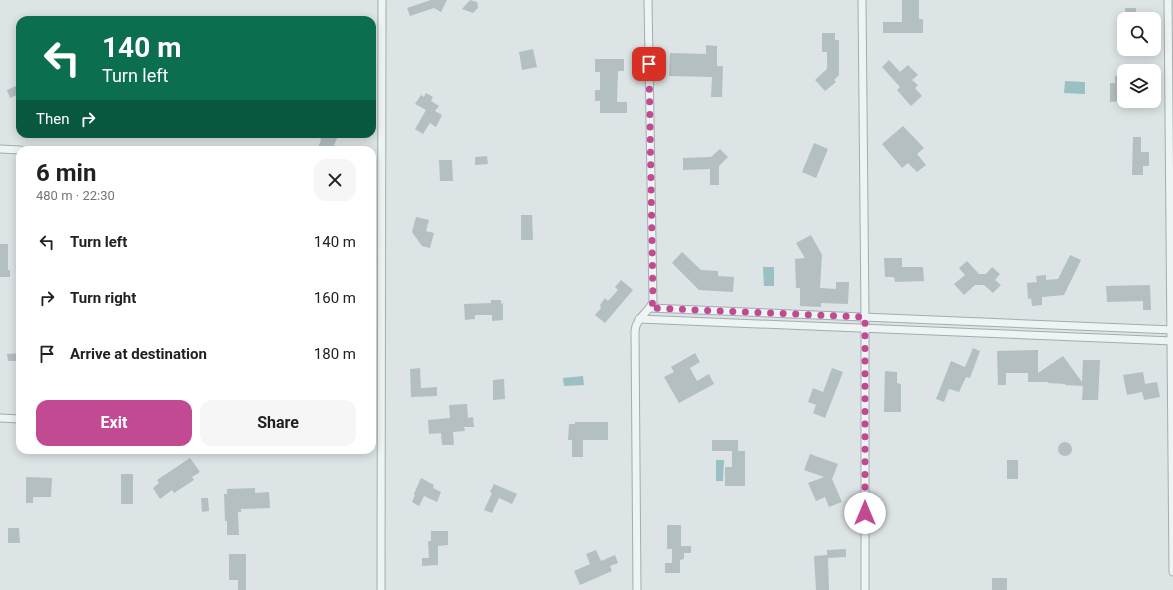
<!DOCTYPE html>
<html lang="en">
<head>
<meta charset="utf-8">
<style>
  body { margin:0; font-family:Roboto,sans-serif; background:#f6f6f6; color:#202124; height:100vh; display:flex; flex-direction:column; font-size:15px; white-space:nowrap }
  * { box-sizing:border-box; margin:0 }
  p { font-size:13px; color:#757577 }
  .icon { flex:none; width:22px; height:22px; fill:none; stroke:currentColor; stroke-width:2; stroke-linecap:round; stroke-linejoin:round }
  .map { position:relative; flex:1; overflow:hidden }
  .sheet { position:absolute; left:16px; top:146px; width:360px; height:308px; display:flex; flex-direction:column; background:#fff; border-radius:12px; box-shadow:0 2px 10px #0003 }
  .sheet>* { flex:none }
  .hud { position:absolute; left:16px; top:16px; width:360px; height:122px; border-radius:12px; box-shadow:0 2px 10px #0003; background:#0b6e4f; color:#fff; overflow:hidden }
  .controls { position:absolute; left:1117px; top:12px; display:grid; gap:8px }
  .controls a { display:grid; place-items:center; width:44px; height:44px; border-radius:8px; background:#fff; box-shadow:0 2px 10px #0003; font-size:20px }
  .pin { position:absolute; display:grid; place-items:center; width:34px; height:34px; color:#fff; margin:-17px; border-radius:8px; box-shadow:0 2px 6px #0006 }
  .me { position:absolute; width:44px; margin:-22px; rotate:0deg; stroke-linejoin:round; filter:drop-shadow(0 0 3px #0008) }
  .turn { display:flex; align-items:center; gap:14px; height:84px; padding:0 20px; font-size:18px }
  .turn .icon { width:52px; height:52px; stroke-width:2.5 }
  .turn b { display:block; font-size:28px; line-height:34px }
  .then { display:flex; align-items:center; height:38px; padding:0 20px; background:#0003; gap:8px; font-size:15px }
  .round { display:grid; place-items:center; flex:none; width:42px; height:42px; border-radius:12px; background:#f6f6f6 }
  .summary { display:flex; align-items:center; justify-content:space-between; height:68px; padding:0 20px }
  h1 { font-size:24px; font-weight:700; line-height:30px }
  .cta { display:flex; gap:8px; margin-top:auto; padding:8px 20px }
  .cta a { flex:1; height:46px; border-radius:12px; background:#c24a92; color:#fff; font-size:16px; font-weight:700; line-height:46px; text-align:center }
  .cta a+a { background:#f6f6f6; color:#202124 }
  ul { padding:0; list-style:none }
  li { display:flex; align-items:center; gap:12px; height:56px; padding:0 20px }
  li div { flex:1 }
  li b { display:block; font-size:15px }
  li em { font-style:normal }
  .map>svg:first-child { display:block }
  .water { fill:#9ac0c3 }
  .building { fill:#b4bfc1 }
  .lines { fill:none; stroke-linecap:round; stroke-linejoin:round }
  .minor-casing { stroke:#a2adae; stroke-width:9 }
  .minor { stroke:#eef3f4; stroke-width:7 }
  .route { stroke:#c24a92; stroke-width:7; stroke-dasharray:0 12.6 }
</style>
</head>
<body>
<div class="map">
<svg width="1173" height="590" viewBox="0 0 1173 590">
  <rect width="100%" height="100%" fill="#dce4e5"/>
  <g class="water">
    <path d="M1065,81L1085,82V94L1064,93Z"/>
    <path d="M763,267H774V286H764Z"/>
    <path d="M583,376L584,385L564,386L563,378Z"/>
    <path d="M716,460H724L723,481H716Z"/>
  </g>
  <g class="building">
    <path d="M431,0H447L441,12L434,8L410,16L407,8Z"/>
    <path d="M470,0L477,2L478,8L473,13L462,9Z"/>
    <path d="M902,0H919V19H923V33H883V22H902Z"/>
    <rect x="1125" y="8" width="11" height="11"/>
    <path d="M822,33H835V40H839V75L834,80L836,82L825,91L815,80L827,69V52H822Z"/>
    <path d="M706,45L717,46V66H723L722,97H711L712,77L669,76L670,53L706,54Z"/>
    <path d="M533,49L537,67L522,70L519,52Z"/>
    <path d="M595,59H624V71H618L617,102H627V113H600V101H595V90H600V72H595Z"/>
    <path d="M889,60L900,72L908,65L918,75L912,80L918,85L915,88L922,96L911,106L897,90L900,87L882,67Z"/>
    <path d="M1115,76H1124V101L1110,102V83H1115Z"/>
    <path d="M16,86L19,94L10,98L7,90Z"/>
    <path d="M426,93L433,97L431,101L439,106L435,111L442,115L436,127L430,123L423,134L415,129L426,110L415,104L421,95L424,97Z"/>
    <path d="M903,126L924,148L917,154L926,165L917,172L908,163L902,168L882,144Z"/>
    <path d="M319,134H339L332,150H317L321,140Z"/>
    <path d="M1133,137H1141V152H1149V166H1143V175H1132Z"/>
    <path d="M814,143L828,149L816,178L802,172Z"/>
    <path d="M720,149L728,157L719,166V185H710V169L683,170V158L711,157Z"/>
    <path d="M487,156L488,164L475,165V157Z"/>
    <path d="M439,160H452L453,181H440Z"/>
    <path d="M521,215H532L533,240H521Z"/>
    <path d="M416,217L429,220L426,231L434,233L430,248L422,246L412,232Z"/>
    <path d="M811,235L822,255L820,288L836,289V282H849L848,304L821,303V307L800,306V288H796L795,259L805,258L796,243Z"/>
    <path d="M0,244H8V270H10V277H0Z"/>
    <path d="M682,252L701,270L718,271V276L734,277L733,292L699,290L672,263Z"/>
    <path d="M1070,255L1081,260L1064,295L1042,297V305L1032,306L1031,298L1028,299L1027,283L1037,282L1036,276L1046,275V280L1058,279Z"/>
    <path d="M884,258H902V267H923L924,281L895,282L894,277H885Z"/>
    <path d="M967,261L979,274H986L992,267L1000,274L995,280L1001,285L993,293L984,285H975L964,295L954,284L965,275L959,268Z"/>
    <path d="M621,280L633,290L605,323L595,315L601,308L600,305L605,298L608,301L618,290L615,287Z"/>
    <path d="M1150,285L1151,310H1143V301L1107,302L1106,286Z"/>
    <path d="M491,300H501V304L503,303V320L492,321V315H475V319L465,320L464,304L491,303Z"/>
    <path d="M973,348L980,351L970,378L966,377L959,392L949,389L944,402L936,399L951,361L965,367Z"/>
    <path d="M1038,350V373L1063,356L1082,382L1083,360H1100L1098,400H1082L1083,386L1065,385V384L1048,383V382H1027L1028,381V373H1006V385H998L997,351Z"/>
    <path d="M20,353V361H8L7,354Z"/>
    <path d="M695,353L700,362L690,368L697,381L709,374L714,384L679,403L664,377L674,372L671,367Z"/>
    <path d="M420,368L421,388L437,387V396L411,397L410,369Z"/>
    <path d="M832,368L843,372L825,418L813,413L816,405L808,402L813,388L823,392Z"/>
    <path d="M885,371L897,372V383L901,384V412H884Z"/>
    <path d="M1143,372L1145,384L1157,382L1160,397L1144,400L1142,392L1127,395L1123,375Z"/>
    <path d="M504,379L505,399L493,400V380Z"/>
    <path d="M467,404L468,418L473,417L474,427H464L465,431L453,432L454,445H442L441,433L429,434L428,420L450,418L449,405Z"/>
    <path d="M575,422H608V440H583V457H572V440H568L569,424H575Z"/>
    <rect x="712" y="440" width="26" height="11"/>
    <circle cx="1065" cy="449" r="7"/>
    <path d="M732,451H745V486H725V467H732Z"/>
    <path d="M810,454L838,464L832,479L842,502L829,507L825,497L816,501L808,483L824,477L804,470Z"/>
    <path d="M190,458L200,472L192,477L194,480L174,493L172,490L160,499L153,488L159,483L157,480Z"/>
    <rect x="1007" y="460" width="11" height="19"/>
    <rect x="121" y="474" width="12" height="30"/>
    <path d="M26,477L52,478L51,497H33V503H26Z"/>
    <path d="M421,478L434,485L433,488L441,492L437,502L424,496L419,506L412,502L415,495L414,494Z"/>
    <path d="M494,484L517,494L512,504L499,498L492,513L484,510L492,493L490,492Z"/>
    <path d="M255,488V493L269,492L270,508L241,509V512H238L239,535H227V521H225L224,494H227V489Z"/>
    <path d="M201,498H208L209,511L202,512Z"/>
    <path d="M667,525H681V546H691V553H684V559L680,560V573H665V563H672V549H667Z"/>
    <path d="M8,528H19L20,543H8Z"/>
    <path d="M431,531H448V545L438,546V565L422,566V558H429L428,541H431Z"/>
    <path d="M846,549V557L828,558L829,590H816L814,556L827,555V550Z"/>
    <path d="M596,550L601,561L615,555L618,563L610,566L612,571L580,585L574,571L590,564L586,554Z"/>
    <path d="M229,554H246V590H238V580H229Z"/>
    <rect x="992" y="578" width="15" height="12"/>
  </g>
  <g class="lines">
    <defs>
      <g id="minor">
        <path d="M862,0L865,317V590"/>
        <path d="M1168,0L1173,572"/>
        <path d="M0,149L20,150"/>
        <path d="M650,308L1173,330"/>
        <path d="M639,319L1173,341"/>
        <path d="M0,418L20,419"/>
        <path d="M381,590L382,0"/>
        <path d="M637,590L635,331C636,318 648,313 653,302L648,0"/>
      </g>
    </defs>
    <use href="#minor" class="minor-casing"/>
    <use href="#minor" class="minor"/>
  </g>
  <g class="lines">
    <path class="route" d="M649,64L653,302L650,308L865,317V513"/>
  </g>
</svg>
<div class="controls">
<a><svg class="icon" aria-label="search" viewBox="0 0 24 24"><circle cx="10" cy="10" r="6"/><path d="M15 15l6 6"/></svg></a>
<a><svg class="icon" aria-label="layers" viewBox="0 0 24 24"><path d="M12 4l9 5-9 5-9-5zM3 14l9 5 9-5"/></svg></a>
</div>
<div class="pin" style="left:649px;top:64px;background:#d93025"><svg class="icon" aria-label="arrive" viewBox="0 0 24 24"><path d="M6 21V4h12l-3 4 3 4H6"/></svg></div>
<svg class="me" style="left:865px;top:513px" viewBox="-20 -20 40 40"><circle r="19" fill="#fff"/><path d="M0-13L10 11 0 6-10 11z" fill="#c24a92"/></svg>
<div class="hud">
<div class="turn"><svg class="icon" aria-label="left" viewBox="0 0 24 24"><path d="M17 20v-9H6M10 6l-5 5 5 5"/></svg><div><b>140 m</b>Turn left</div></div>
<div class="then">Then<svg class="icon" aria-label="right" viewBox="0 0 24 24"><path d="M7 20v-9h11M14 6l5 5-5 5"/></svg></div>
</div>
<section class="sheet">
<div class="summary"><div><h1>6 min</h1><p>480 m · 22:30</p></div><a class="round"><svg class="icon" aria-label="close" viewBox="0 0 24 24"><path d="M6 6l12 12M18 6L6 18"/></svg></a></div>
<ul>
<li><svg class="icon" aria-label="left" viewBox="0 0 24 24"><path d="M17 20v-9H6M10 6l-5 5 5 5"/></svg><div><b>Turn left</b></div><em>140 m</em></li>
<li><svg class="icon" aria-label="right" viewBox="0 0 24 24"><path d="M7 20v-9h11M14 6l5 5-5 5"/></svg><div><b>Turn right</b></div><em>160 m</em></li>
<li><svg class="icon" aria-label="arrive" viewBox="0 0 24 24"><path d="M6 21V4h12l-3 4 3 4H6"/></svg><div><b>Arrive at destination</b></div><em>180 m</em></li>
</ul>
<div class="cta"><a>Exit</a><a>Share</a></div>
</section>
</div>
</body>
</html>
